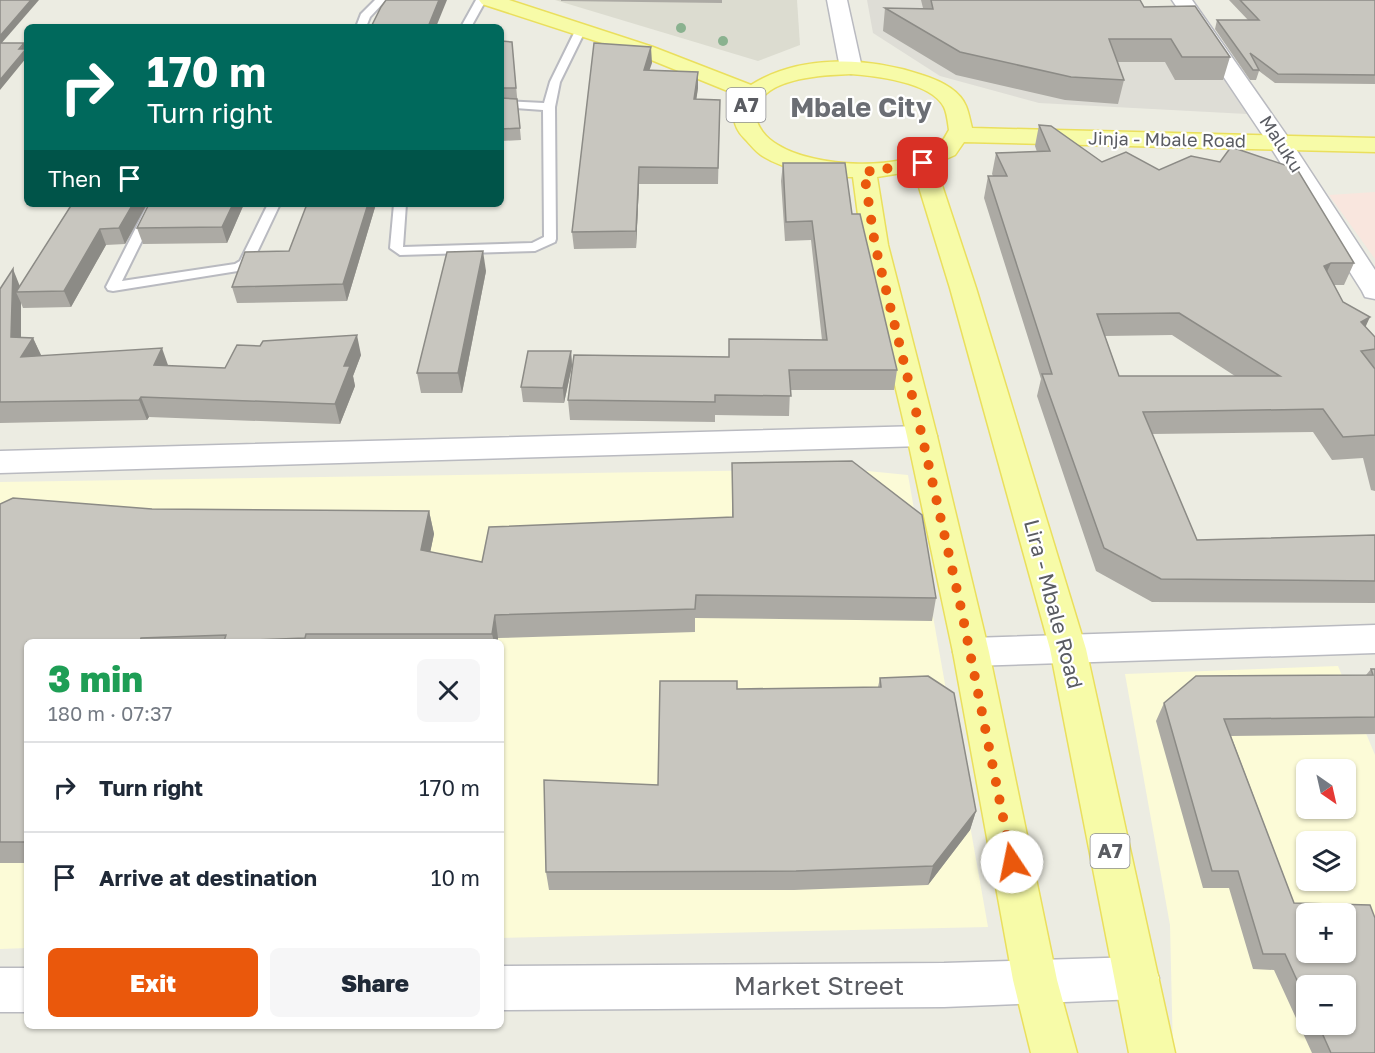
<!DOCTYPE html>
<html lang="en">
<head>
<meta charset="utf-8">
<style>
  body { margin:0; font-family:"Golos Text",sans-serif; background:#f6f6f7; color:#1f2937; height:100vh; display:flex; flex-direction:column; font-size:22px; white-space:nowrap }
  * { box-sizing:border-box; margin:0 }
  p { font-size:20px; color:#747a83 }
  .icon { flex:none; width:33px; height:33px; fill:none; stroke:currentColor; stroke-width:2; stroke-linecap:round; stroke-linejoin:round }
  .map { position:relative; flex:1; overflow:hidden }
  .sheet { position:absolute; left:24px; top:639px; width:480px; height:390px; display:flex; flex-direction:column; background:#fff; border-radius:9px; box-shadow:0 2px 4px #0004 }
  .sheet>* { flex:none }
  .hud { position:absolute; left:24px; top:24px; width:480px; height:183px; border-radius:9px; box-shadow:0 2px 4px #0004; background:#00695c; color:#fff; overflow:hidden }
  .needle { width:39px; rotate:146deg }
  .controls { position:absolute; left:1296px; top:759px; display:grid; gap:12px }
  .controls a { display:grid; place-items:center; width:60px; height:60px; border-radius:9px; background:#fff; box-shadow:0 2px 4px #0004; font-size:30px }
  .pin { position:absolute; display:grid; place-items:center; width:51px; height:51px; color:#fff; margin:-26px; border-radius:12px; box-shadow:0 3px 9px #0006 }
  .me { position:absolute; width:66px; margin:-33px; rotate:349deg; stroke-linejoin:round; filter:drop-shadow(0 0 4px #0008) }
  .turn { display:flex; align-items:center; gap:21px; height:126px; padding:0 24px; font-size:27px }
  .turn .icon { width:78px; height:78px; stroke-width:2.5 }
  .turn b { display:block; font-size:42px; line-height:51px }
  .then { display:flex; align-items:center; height:57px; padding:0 24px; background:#0003; gap:12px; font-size:22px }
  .round { display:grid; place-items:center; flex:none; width:63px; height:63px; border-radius:9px; background:#f6f6f7 }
  .overview { display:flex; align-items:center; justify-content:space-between; height:102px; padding:0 24px }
  h1 { font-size:36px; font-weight:800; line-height:45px; color:#1e9e55 }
  .button { display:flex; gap:12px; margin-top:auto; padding:12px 24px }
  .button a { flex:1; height:69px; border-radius:9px; background:#ea580c; color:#fff; font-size:24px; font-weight:800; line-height:69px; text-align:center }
  .button a+a { background:#f6f6f7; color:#1f2937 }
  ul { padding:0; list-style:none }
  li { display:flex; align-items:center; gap:18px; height:90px; padding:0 24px; border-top:2px solid #e0e1e3 }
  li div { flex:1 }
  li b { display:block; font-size:22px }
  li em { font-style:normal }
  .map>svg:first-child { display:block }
  .commercial { fill:#fcfbd7; fill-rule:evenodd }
  .industrial { fill:#deddd6 }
  .education { fill:#dcdcd0 }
  .medical { fill:#f9e6de }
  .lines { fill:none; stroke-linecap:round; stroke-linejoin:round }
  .service-casing { stroke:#b9bac0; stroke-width:4 }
  .minor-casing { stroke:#b9bac0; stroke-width:3 }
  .primary-casing { stroke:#eadf5d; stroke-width:3 }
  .service { fill:#fff; fill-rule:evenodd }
  .minor { fill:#fff; fill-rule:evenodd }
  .primary { fill:#f7fba8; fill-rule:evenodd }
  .tree { fill:#8ab28f }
  .wall { fill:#acaaa4; fill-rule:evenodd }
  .shaded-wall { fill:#8c8b86 }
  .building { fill:#c8c6bf; stroke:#8c8b86; stroke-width:1.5; fill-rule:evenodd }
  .route { stroke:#ea580c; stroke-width:10; stroke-dasharray:0 18 }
  .labels { text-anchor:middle; stroke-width:4.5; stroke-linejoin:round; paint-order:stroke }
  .far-street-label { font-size:18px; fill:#5a5c62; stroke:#fff }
  .shield { fill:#fff; stroke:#8c8d91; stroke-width:1.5 }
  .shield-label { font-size:20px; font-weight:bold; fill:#5a5c62 }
  .street-label { font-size:21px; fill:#5a5c62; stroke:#fff }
  .near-street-label { font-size:26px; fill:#5a5c62; stroke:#fff }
  .far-town-label { font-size:27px; font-weight:bold; fill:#6b6e74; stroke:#fff }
</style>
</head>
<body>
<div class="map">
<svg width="1375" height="1053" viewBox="0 0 1375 1053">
  <rect width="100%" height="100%" fill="#ecece2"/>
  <g class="commercial">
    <path d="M847,469L908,475L988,927L501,938V642H27V948L0,949V482Z"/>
    <path d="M1338,666L1375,755V1053H1173L1170,925L1125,674ZM1306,770H1346V808H1306ZM1306,842H1346V880H1306ZM1306,914H1346V952H1306ZM1306,986H1346V1024H1306Z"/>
  </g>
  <path class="industrial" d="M867,0H1138L1151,23L1199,26L1247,114L1039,103L940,76L873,33Z"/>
  <path class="education" d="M555,0H797L800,45L758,61Z"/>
  <path class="medical" d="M1375,192V259L1329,195Z"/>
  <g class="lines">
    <defs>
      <g id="service">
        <path d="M375,0H386L370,17L366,27H356L361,14Z"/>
        <path d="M476,0H486L471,27H461Z"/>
        <path d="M581,26L586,29L560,82L555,107L556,239L555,242L535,251L400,255L390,248L394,204H406L403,247L532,243L544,237L543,110L501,107V101L544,103L550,82L576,29Z"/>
        <path d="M148,204H160L122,281L235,264L240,261L268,204H280L252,263L244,270L113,291L108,290L106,287Z"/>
      </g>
      <g id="minor">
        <path d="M827,0H847L862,68L858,72L851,74L844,72L840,68Z"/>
        <path d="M1172,0H1192L1292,143L1375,270V299L1365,297L1362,291L1268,143Z"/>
        <path d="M922,426L933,429L937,436L933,443L922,446L0,473V451Z"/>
        <path d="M1375,625V653L971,666L958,662L953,652L958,642L971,638Z"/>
        <path d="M1137,957L1153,963L1159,978L1153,993L1137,999L944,1007L501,1010V966L944,963Z"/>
        <rect x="0" y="968" width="27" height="44"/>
      </g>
      <path id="primary" d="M479,0H509L653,47L751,85C799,54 869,57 922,75C938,80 959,89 966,106C969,113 970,121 972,128L1375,138V152L964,142L955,155L935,164L976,288L1086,649L1175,1053H1129L1050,649L950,288L914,171L877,177L888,245L937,436L989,652L1057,980L1077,1053H1031L1013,980L953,652L907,436L862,245L853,177C824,177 786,171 761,155C755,151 750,144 744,138C732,126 731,111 740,96L639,55L482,4ZM851,74C876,76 931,82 944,107C947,113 948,123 949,130C946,135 943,142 938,145C903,172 815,168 778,145C767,139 755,126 756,113C759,77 825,75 851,74Z"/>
    </defs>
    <use href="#service" class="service-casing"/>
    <use href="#minor" class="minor-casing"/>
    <use href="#primary" class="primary-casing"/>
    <use href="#service" class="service"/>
    <use href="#minor" class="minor"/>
    <use href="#primary" class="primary"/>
  </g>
  <g class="tree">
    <circle cx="681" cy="28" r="5"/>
    <circle cx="723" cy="41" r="5"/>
  </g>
  <g class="wall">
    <path d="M561,0H722V3L561,1Z"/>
    <path d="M921,0H1140L1144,7L1230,57L1223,80H1175L1165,62H1117L1124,80L1118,104L1065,100L956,75L883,31L885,8H923Z"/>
    <path d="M1229,0H1375V84L1275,83L1259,71L1256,80H1250L1215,29L1217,20H1248Z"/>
    <path d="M501,41L512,42L521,140L501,141Z"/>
    <path d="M652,63L649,70L698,72V88L696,99L720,100L718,184H639L636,248L574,249L572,232Z"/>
    <path d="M1039,125L1102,162L1159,170L1354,263L1344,285H1334L1343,302L1375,337V491L1371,490L1363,458L1332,460L1313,432L1152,434L1197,540L1375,535V603L1152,602L1096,571L1037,396L1041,379L984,198L988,176H993L992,174L996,153L1037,152L1035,146ZM1172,335L1235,376H1119L1105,336Z"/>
    <path d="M783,163L852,214L897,370L894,390H790L789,416L715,415V422L570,420L568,400L729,357L822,340L811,240L785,241L781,181Z"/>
    <path d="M72,204H147L125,244L106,245L71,307L23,308L21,303V337L33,338L41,356L168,366L225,368L361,355L353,376L355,386L340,424L149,417L147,420L0,423V289L20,286Z"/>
    <path d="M244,204L227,243L143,244L137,228Z"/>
    <path d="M307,204H376L347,301L237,303L232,287L289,251Z"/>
    <path d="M486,271L462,393H421L417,373Z"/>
    <path d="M571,351L572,366L564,403L523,402L521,387Z"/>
    <path d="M732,463L936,598L932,621L695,618V632L498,638V642H27V863H0V504L152,509L429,511L434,534L430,552L482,562L732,517Z"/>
    <path d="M1371,669H1375V734L1231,736L1294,903L1375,1053H1312L1274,970L1253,969L1229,888H1203L1156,721L1164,703L1366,675ZM1306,986L1346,1024H1306Z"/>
    <path d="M880,678L976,811L970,830L928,885L794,890H549L546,872L658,785L737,689L878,687Z"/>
  </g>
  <g class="shaded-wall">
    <path d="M31,0H39L0,45V36Z"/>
    <path d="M439,0H447L436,27H428Z"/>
    <path d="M24,43L27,50L26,51L27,57L0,90V80Z"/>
    <path d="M651,47L652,63L644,86V70Z"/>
    <path d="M698,72V88L694,116V99Z"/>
    <path d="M639,167V184L636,248V231Z"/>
    <path d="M133,204H147L125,244L119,228Z"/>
    <path d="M233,204H244L227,243L222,227Z"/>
    <path d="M368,204H376L347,301L343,284Z"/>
    <path d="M100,229L106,245L71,307L64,291Z"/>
    <path d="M483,251L486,271L462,393L458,373Z"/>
    <path d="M1331,263L1321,285L1324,266Z"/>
    <path d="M13,269L21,289L16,292L21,303V357L11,337Z"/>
    <path d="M1370,317L1360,339L1361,322Z"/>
    <path d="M357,335L361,355L353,376L355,386L340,424L335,404L344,366Z"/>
    <path d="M33,338L42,357H21Z"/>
    <path d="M162,348L169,368L154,365Z"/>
    <path d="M571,351L572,366L564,403L563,388Z"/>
    <path d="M141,397L149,417L147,420L139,400Z"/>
    <path d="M429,511L434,534L426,573L421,550Z"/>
    <path d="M495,615L498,638V642H494L492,634Z"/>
    <path d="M976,811L970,830L928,885L933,866Z"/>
  </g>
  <g class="building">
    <path d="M0,0H31L0,36Z"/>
    <path d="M386,0H439L428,27H371L381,7Z"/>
    <path d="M931,0H1140L1144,7L1195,6L1230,57H1182L1171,39H1109L1124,80L1071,77L960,52L885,8L933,9Z"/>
    <path d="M1240,0H1375V75L1278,74L1250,53L1259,70H1253L1217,20H1259Z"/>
    <path d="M501,41L512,42L516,88H501Z"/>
    <path d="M0,43H24L19,49H26L0,80Z"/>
    <path d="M594,43L651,47L644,70L698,72L694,99L720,100L718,168L639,167L636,231L572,232Z"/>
    <path d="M501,98L517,99L520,128L501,129Z"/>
    <path d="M1039,125L1051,126L1102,162L1126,152L1159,170L1191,156L1220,162L1231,147L1297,169L1354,263H1331L1324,266L1343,302L1370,317L1361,322L1375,337V349L1361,351L1375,369V436V435L1343,437L1323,409L1143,412L1197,540L1375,535V581L1161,579L1104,548L1042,374H1052L988,176H1007L996,153L1050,151ZM1179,313L1280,376H1119L1097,314Z"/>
    <path d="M783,163H845L852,214H860L897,370H789L791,396L715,395V402L568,400L574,355L729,357V339L827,340L812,221L786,222Z"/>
    <path d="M72,204H133L119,228L100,229L64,291L16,292Z"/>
    <path d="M149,204H233L222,227L137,228Z"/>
    <path d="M307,204H368L343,284L232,287L245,252L289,251Z"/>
    <path d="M483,251L458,373H417L447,252Z"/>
    <path d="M13,269L11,337L33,338L21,357L162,348L154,365L225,368L237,345L260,346L263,341L357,335L344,366H350L335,404L141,397L139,400L0,402V289Z"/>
    <path d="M528,351H571L563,388L521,387Z"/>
    <path d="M852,461L922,515L936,598L696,595L695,609L495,615L492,634H306L305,638L224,641L226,635L141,638L140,642H27V842H0V504L13,498L152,509L429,511L421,550L482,562L489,527L733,517L732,463Z"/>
    <path d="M1371,669H1375V717L1224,719L1294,903L1370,905L1375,918V1053H1331L1318,1024H1346V986H1306V1000L1285,954H1263L1238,871H1212L1164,703L1196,676L1373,675ZM1306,914H1346V952H1306Z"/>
    <path d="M928,676L954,693L976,811L933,866L796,871L546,872L544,780L658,785L660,681H737V689L881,687L880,678Z"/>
  </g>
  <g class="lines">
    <path class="route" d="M923,163L864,172L875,245L922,436L961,608L1012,862"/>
  </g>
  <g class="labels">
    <g class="far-street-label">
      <text transform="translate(1167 140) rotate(1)" y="6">Jinja - Mbale Road</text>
      <text transform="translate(1281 144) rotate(57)" y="6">Maluku</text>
    </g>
    <g class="shield">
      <rect x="726.5" y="88" width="39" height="34" rx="4.5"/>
      <rect x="1090.5" y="834" width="39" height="34" rx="4.5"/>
    </g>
    <g class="shield-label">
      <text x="746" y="112">A7</text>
      <text x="1110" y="858">A7</text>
    </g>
    <g class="street-label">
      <text transform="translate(1053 604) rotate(75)" y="7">Lira - Mbale Road</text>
    </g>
    <g class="near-street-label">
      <text x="819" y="995">Market Street</text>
    </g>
    <g class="far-town-label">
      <text x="861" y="117">Mbale City</text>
    </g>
  </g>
</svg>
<div class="controls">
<a><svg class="needle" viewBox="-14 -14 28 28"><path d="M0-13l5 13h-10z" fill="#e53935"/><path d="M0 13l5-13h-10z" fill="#747a83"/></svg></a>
<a><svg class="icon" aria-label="layers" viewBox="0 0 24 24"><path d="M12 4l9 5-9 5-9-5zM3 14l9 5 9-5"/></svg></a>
<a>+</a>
<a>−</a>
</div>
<div class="pin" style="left:923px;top:163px;background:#d93025"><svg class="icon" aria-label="arrive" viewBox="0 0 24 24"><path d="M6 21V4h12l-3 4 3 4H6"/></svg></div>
<svg class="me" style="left:1012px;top:862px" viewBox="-20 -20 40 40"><circle r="19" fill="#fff"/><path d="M0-13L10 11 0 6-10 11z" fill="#ea580c"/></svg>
<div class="hud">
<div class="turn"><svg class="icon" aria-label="right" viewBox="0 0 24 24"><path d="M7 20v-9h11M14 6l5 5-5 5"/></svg><div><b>170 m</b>Turn right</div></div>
<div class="then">Then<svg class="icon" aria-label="arrive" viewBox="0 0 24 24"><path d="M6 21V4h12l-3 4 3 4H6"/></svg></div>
</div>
<section class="sheet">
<div class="overview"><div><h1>3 min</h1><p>180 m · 07:37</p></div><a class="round"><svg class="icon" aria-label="close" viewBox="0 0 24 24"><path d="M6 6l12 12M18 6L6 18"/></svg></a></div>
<ul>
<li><svg class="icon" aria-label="right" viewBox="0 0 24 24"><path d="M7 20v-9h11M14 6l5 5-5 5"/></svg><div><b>Turn right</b></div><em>170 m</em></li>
<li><svg class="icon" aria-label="arrive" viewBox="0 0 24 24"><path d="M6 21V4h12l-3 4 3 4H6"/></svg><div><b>Arrive at destination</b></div><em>10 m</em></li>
</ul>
<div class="button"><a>Exit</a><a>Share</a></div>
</section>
</div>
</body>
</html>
